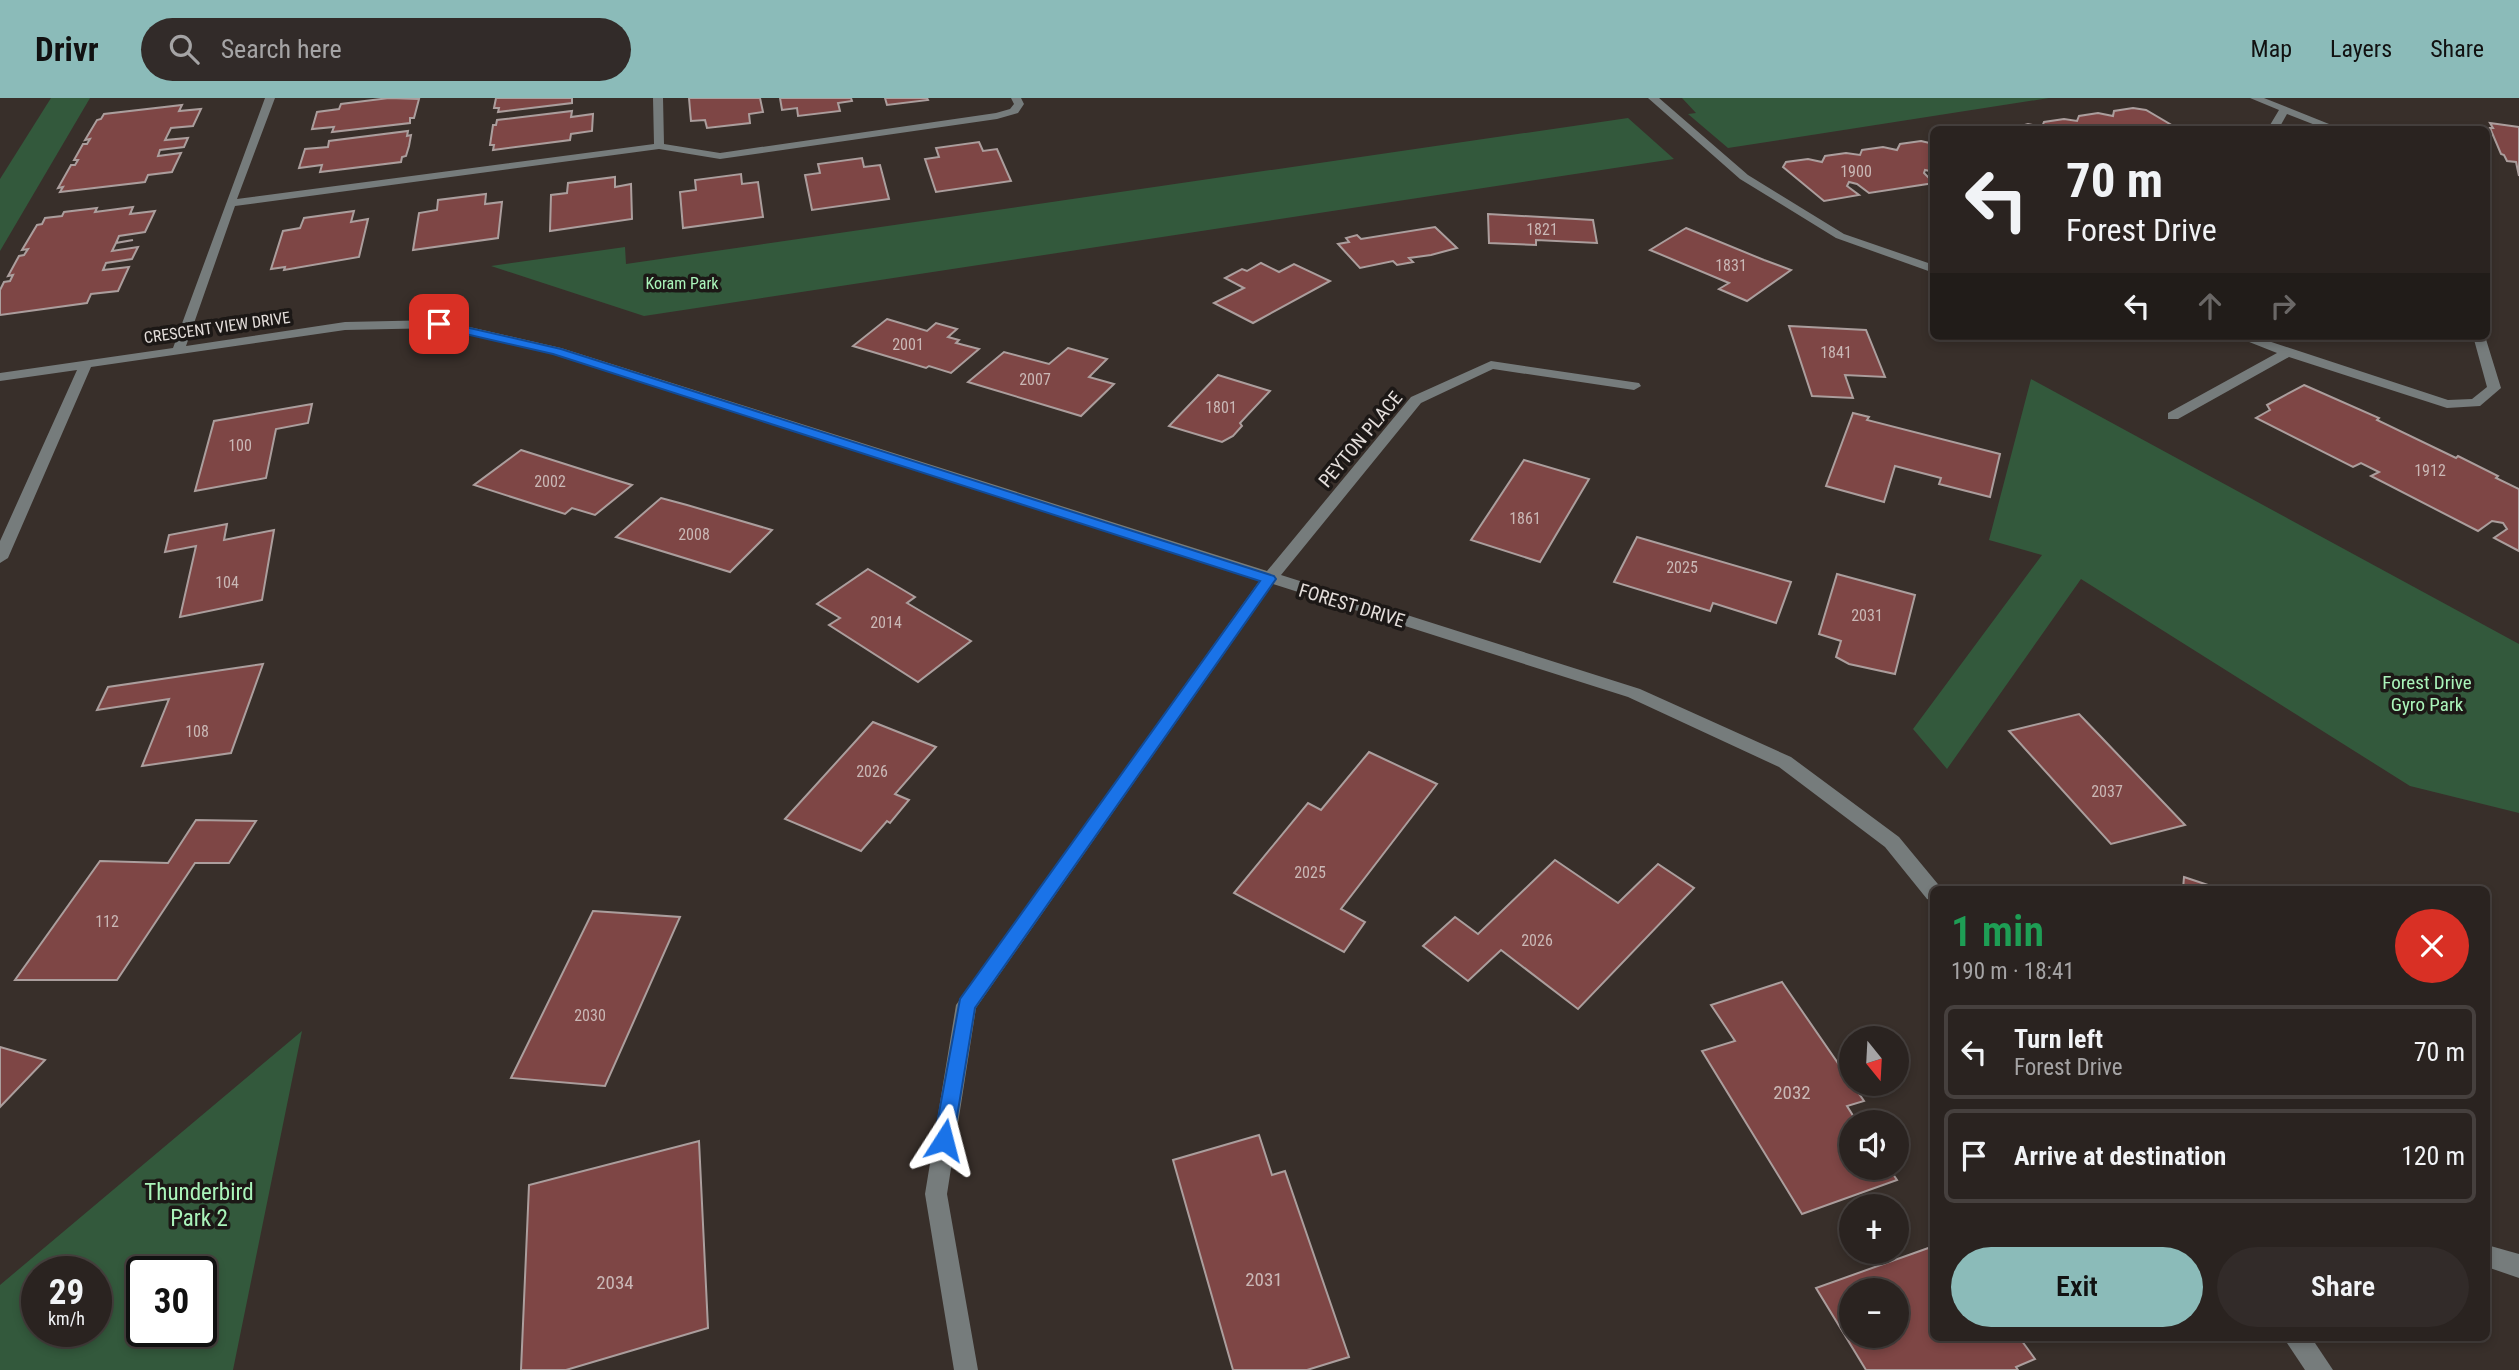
<!DOCTYPE html>
<html lang="en">
<head>
<meta charset="utf-8">
<style>
  body { margin:0; font-family:"Roboto Condensed",sans-serif; background:#322b29; color:#f1f3f6; height:100vh; display:flex; flex-direction:column; font-size:26px; white-space:nowrap }
  * { box-sizing:border-box; margin:0 }
  p { font-size:23px; color:#a5a4a5 }
  .icon { flex:none; width:38px; height:38px; fill:none; stroke:currentColor; stroke-width:2; stroke-linecap:round; stroke-linejoin:round }
  .map { position:relative; flex:1; overflow:hidden }
  .details { position:absolute; left:1930px; top:788px; width:560px; height:455px; display:flex; flex-direction:column; background:#2a2320; border-radius:10px; box-shadow:0 4px 10px #0003,0 0 0 2px #46403e }
  .details>* { flex:none }
  .hud { position:absolute; left:1930px; top:28px; width:560px; height:214px; border-radius:10px; box-shadow:0 4px 10px #0003,0 0 0 2px #46403e; background:#2a2320; color:#f1f3f6; overflow:hidden }
  .needle { width:46px; rotate:162deg }
  .fabs { position:absolute; left:1839px; top:928px; display:grid; gap:14px }
  .fabs a { display:grid; place-items:center; width:70px; height:70px; border-radius:50%; background:#2a2320; box-shadow:0 4px 10px #0003,0 0 0 2px #46403e; font-size:35px }
  .speed { position:absolute; left:21px; top:1158px; display:flex; gap:14px; font-size:35px; font-weight:700; text-align:center }
  .speed>* { display:grid; place-content:center; width:91px; height:91px; border-radius:50%; background:#2a2320; box-shadow:0 4px 10px #0003,0 0 0 2px #46403e; line-height:1 }
  .speed small { font-size:18px; font-weight:400 }
  .speed .limit { border:4px solid #111; border-radius:10px; background:#fff; color:#111 }
  .pin { position:absolute; display:grid; place-items:center; width:60px; height:60px; color:#fff; margin:-30px; border-radius:14px; box-shadow:0 4px 10px #0006 }
  .me { position:absolute; width:77px; margin:-38px; rotate:9deg; stroke-linejoin:round; filter:drop-shadow(0 0 5px #0008) }
  .turn { display:flex; align-items:center; gap:24px; height:147px; padding:0 21px; font-size:32px }
  .turn .icon { width:91px; height:91px; stroke-width:2.5 }
  .turn b { display:block; font-size:49px; line-height:60px }
  .lanes { display:flex; align-items:center; height:66px; padding:0 21px; background:#0003; justify-content:center; gap:35px; direction:ltr }
  .lanes .off { opacity:.35 }
  .round { display:grid; place-items:center; flex:none; width:74px; height:74px; border-radius:37px; background:#322b29 }
  .headline { display:flex; align-items:center; justify-content:space-between; height:119px; padding:0 21px }
  h1 { font-size:42px; font-weight:600; line-height:52px; color:#1e9e55 }
  .cta { display:flex; gap:14px; margin-top:auto; padding:14px 21px }
  .cta a { flex:1; height:80px; border-radius:42px; background:#8bbbb9; color:#111; font-size:28px; font-weight:600; line-height:80px; text-align:center }
  .cta a+a { background:#322b29; color:#f1f3f6 }
  ul { padding:0; list-style:none }
  li { display:flex; align-items:center; gap:21px; height:94px; margin:0 14px 10px; padding:0 7px; border:4px solid #46403e; border-radius:10px }
  li div { flex:1 }
  li b { display:block; font-size:26px }
  li em { font-style:normal }
  header { display:flex; align-items:center; gap:42px; box-sizing:border-box; height:98px; padding:0 35px; background:#8bbbb9; color:#111 }
  header strong { font-size:33px }
  nav { display:flex; gap:38px; margin-inline-start:auto; font-size:24px }
  .search { width:490px; height:63px; background:#322b29; display:flex; align-items:center; gap:18px; box-sizing:border-box; padding:0 24px; border-radius:38px; color:#a5a4a5; font-size:26px }
  .map>svg:first-child { display:block }
  .green { fill:#33593c; fill-rule:evenodd }
  .building { fill:#7e4645; stroke:#ab9e9d; stroke-width:2; fill-rule:evenodd }
  .lines { fill:none; stroke-linecap:round; stroke-linejoin:round }
  .minor { fill:#767c7c; fill-rule:evenodd }
  .route { fill:#1a73e8; stroke:#114b97; stroke-width:2 }
  .labels { text-anchor:middle; stroke-width:7; stroke-linejoin:round; paint-order:stroke }
  .number-label { font-size:16px; fill:#cab8b6 }
  .far-park-label { font-size:16px; fill:#aaf4ba; stroke:#1c1816 }
  .far-street-label { font-size:16px; fill:#e4dedb; stroke:#1c1816 }
  .street-label { font-size:19px; fill:#e4dedb; stroke:#1c1816 }
  .park-label { font-size:19px; fill:#aaf4ba; stroke:#1c1816 }
  .near-number-label { font-size:19px; fill:#cab8b6 }
  .near-park-label { font-size:23px; fill:#aaf4ba; stroke:#1c1816 }
</style>
</head>
<body>
<header>
<strong>Drivr</strong>
<div class="search"><svg class="icon" aria-label="search" viewBox="0 0 24 24"><circle cx="10" cy="10" r="6"/><path d="M15 15l6 6"/></svg>Search here</div>
<nav><a>Map</a><a>Layers</a><a>Share</a></nav>
</header>
<div class="map">
<svg width="2519" height="1272" viewBox="0 0 2519 1272">
  <rect width="100%" height="100%" fill="#382f2a"/>
  <g class="green">
    <path d="M51,0H90L0,153V81Z"/>
    <path d="M1682,0H2049L1728,50L1688,16L1696,15Z"/>
    <path d="M1628,20L1674,61L644,218L491,168L625,149L626,166Z"/>
    <path d="M2031,281L2519,546V715L2410,688L2081,481L1947,671L1913,631L2042,457L1989,442Z"/>
    <path d="M302,933L233,1272H0V1187ZM37,1174H96V1234H37ZM201,1174V1234H142V1174Z"/>
  </g>
  <g class="building">
    <path d="M389,0L419,1L414,20H410V25L332,34L334,29L312,31L317,14L339,11L341,6Z"/>
    <path d="M572,0V5L498,14L499,10H494L496,0Z"/>
    <path d="M689,0H760L763,14L749,16L750,25L707,30L705,22L691,23Z"/>
    <path d="M780,0H851L852,3L838,5L840,13L798,18L797,10L782,12Z"/>
    <path d="M885,0H927L928,2L887,7Z"/>
    <path d="M182,7L179,13L201,11L193,28L171,30L165,42L188,40L184,49L160,52L158,58L181,55L172,74L148,77L145,84L60,94L63,89L58,90L71,67H75L78,62H74L83,46H87L90,41L85,42L97,22L101,21L104,16Z"/>
    <path d="M2133,10L2146,12L2180,32H2007L2028,26L2042,29L2044,24L2064,21L2077,23L2079,18L2098,15L2113,18L2114,13Z"/>
    <path d="M572,13L571,19L593,16L592,33L571,36L570,42L493,52L494,47H490L493,27H496L497,22Z"/>
    <path d="M2490,25L2519,29V78L2516,64L2507,63L2504,57L2501,56L2490,30H2493Z"/>
    <path d="M408,33L407,38L411,37L409,48L406,58L402,59L401,64L320,74L322,67L299,70L305,51L328,49L329,43Z"/>
    <path d="M1921,43L1934,46V74L1925,72L1924,75L1934,85L1869,95L1857,86L1849,84L1847,88L1859,97L1824,103L1783,69L1786,64L1808,61L1822,64L1825,58L1846,55L1860,57L1862,52L1883,49L1897,52L1900,46Z"/>
    <path d="M979,44L983,53L997,51L1011,83L936,94L925,61L939,59L936,50Z"/>
    <path d="M862,60L864,69L880,67L889,101L812,112L805,77L820,75L818,66Z"/>
    <path d="M741,76L742,86L758,84L763,119L683,130L680,94L696,92L695,82Z"/>
    <path d="M615,79V89L631,86L632,121L550,133L551,97L567,95L568,85Z"/>
    <path d="M486,96L485,106L502,104L498,140L413,152L419,115L437,112L438,102Z"/>
    <path d="M133,109L130,116L155,113L145,134L119,138L116,145L133,142L116,145L112,153L138,149L132,161L106,165L103,172L129,169L118,193L91,196L87,205L0,217V192L4,184L10,183L13,177L8,178L19,158L24,157L28,151L22,152L37,127L42,126L45,120L62,118L64,114L97,110L95,114Z"/>
    <path d="M354,113L351,124L368,121L359,159L284,172L285,169L271,171L283,133L300,130L304,120Z"/>
    <path d="M1488,116L1593,122L1597,145L1536,142V147L1489,145Z"/>
    <path d="M1435,129L1457,150L1431,157L1409,160L1413,164L1397,167L1393,163L1360,170L1338,146L1349,144L1346,140L1357,137L1361,141Z"/>
    <path d="M1686,130L1764,162L1791,172L1747,203L1719,191L1729,185L1650,152Z"/>
    <path d="M1261,165L1279,174L1294,166L1330,183L1253,225L1214,205L1244,190L1225,180L1242,171L1247,173Z"/>
    <path d="M887,221L927,233L936,225L957,231L948,239L959,242L956,245L979,251L951,275L929,268L926,270L853,248Z"/>
    <path d="M1789,228L1866,232L1885,279L1845,277L1853,300L1812,298Z"/>
    <path d="M1068,250L1107,261L1089,279L1114,286L1081,318L968,284L1004,254L1049,266Z"/>
    <path d="M1218,277L1270,293L1240,325L1242,328L1233,338L1222,344L1169,328Z"/>
    <path d="M2304,287L2379,320L2377,322L2456,360L2458,358L2498,378L2496,380L2519,391V453L2494,440L2507,431L2503,425L2492,423L2478,433L2371,378L2379,374L2361,365L2353,369L2256,320L2270,312L2267,307Z"/>
    <path d="M312,306L308,325L276,331L266,380L195,393L214,323Z"/>
    <path d="M1853,315L1869,319L1867,322L2000,356L1990,399L1939,386L1941,380L1895,368L1884,404L1826,388Z"/>
    <path d="M521,352L609,380L632,387L595,417L572,410L565,416L474,387Z"/>
    <path d="M1524,362L1589,381L1540,464L1471,442Z"/>
    <path d="M661,400L687,407L772,432L730,474L616,439Z"/>
    <path d="M227,426L224,442L274,432L262,502L180,519L196,448L165,454L169,437Z"/>
    <path d="M1637,439L1791,484L1776,525L1713,505L1710,513L1614,484Z"/>
    <path d="M868,471L915,499L907,505L971,543L918,584L829,527L840,520L817,506Z"/>
    <path d="M1837,476L1915,497L1895,576L1849,566L1836,559L1841,543L1819,536Z"/>
    <path d="M263,566L231,655L142,668L169,601L97,612L108,589Z"/>
    <path d="M2079,616L2103,641L2185,727L2111,746L2009,633Z"/>
    <path d="M873,624L936,649L895,696L909,702L890,725L887,723L861,753L785,721Z"/>
    <path d="M1369,654L1437,686L1341,811L1365,824L1344,854L1234,795L1308,705L1321,712Z"/>
    <path d="M196,722L256,723L229,765H195L117,882H15L100,763L168,765Z"/>
    <path d="M1555,762L1618,805L1658,766L1694,790L1578,911L1501,852L1468,883L1423,848L1455,819L1478,836Z"/>
    <path d="M2184,779L2220,791H2183Z"/>
    <path d="M593,813L680,819L605,988L511,980Z"/>
    <path d="M1782,884L1864,1003L1847,1008L1857,1024H1852V1069H1888L1897,1082L1802,1116L1702,953L1735,943L1711,907Z"/>
    <path d="M0,949L45,962L0,1009Z"/>
    <path d="M1259,1037L1272,1077L1285,1073L1349,1259L1307,1272H1233L1173,1062Z"/>
    <path d="M699,1043L708,1230L566,1272H521L529,1087Z"/>
    <path d="M1934,1148V1239H2019L2035,1261L2016,1269L2018,1272H1866L1816,1190ZM1852,1192H1897V1237H1852Z"/>
  </g>
  <g class="lines">
    <g class="minor">
      <path d="M265,0H275L237,101L654,46L653,0H663L664,46L720,55L996,15L1010,11L1014,6L1011,0H1021L1024,6L1018,15L997,21L720,61L659,51L235,108L186,248L345,224L439,222L561,250L1267,473L1411,299L1491,263L1639,285L1641,288L1634,292L1493,271L1421,305L1281,477L1640,591L1791,659L1899,739L1942,791H1934V803L1927,801L1885,749L1779,669L1628,599L1273,486L976,910L947,1096L978,1272H954L925,1096L956,907L1260,482L552,256L439,230L345,232L91,269L8,460L0,465V443L77,272L0,283V275L173,250Z"/>
      <path d="M1648,0H1659L1748,77L1844,136L1934,167V175L1836,140L1740,81Z"/>
      <path d="M2250,0H2264L2344,32H2328L2287,16L2278,32H2267L2279,12Z"/>
      <path d="M2234,238H2253L2448,302L2472,301L2487,289L2473,238H2485L2501,290L2480,308L2447,310L2289,259L2178,321H2168V315L2277,255Z"/>
      <path d="M2487,1147L2519,1156V1180L2487,1169Z"/>
      <path d="M2283,1239H2311L2333,1272H2305Z"/>
    </g>
  </g>
  <path class="route" d="M439,223L561,251L1274,478L1276,481L975,910L952,1049L944,1052L937,1049L934,1042L960,901L1260,483L553,256L435,229V224Z"/>
  <g class="labels">
    <g class="number-label">
      <text x="1856" y="79">1900</text>
      <text x="1542" y="137">1821</text>
      <text x="1731" y="173">1831</text>
      <text x="908" y="252">2001</text>
      <text x="1836" y="260">1841</text>
      <text x="1035" y="287">2007</text>
      <text x="1221" y="315">1801</text>
      <text x="240" y="353">100</text>
      <text x="2430" y="378">1912</text>
      <text x="550" y="389">2002</text>
      <text x="1525" y="426">1861</text>
      <text x="694" y="442">2008</text>
      <text x="1682" y="475">2025</text>
      <text x="227" y="490">104</text>
      <text x="1867" y="523">2031</text>
      <text x="886" y="530">2014</text>
      <text x="197" y="639">108</text>
      <text x="872" y="679">2026</text>
      <text x="2107" y="699">2037</text>
      <text x="1310" y="780">2025</text>
      <text x="107" y="829">112</text>
      <text x="1537" y="848">2026</text>
      <text x="590" y="923">2030</text>
    </g>
    <g class="far-park-label">
      <text x="682" y="191">Koram Park</text>
    </g>
    <g class="far-street-label">
      <text transform="translate(217 229) rotate(-8)" y="6">CRESCENT VIEW DRIVE</text>
    </g>
    <g class="street-label">
      <text transform="translate(1360 341) rotate(-50)" y="7">PEYTON PLACE</text>
      <text transform="translate(1352 507) rotate(17)" y="7">FOREST DRIVE</text>
    </g>
    <g class="park-label">
      <text x="2427" y="591">Forest Drive<tspan x="2427" dy="22">Gyro Park</tspan></text>
    </g>
    <g class="near-number-label">
      <text x="1792" y="1001">2032</text>
      <text x="1264" y="1188">2031</text>
      <text x="615" y="1191">2034</text>
    </g>
    <g class="near-park-label">
      <text x="199" y="1102">Thunderbird<tspan x="199" dy="26">Park 2</tspan></text>
    </g>
  </g>
</svg>
<div class="fabs">
<a><svg class="needle" viewBox="-14 -14 28 28"><path d="M0-13l5 13h-10z" fill="#e53935"/><path d="M0 13l5-13h-10z" fill="#a5a4a5"/></svg></a>
<a><svg class="icon" aria-label="sound" viewBox="0 0 24 24"><path d="M4 9h4l5-4v14l-5-4H4zM17 9q2 3 0 6"/></svg></a>
<a>+</a>
<a>−</a>
</div>
<div class="speed"><div>29<small>km/h</small></div><div class="limit">30</div></div>
<div class="pin" style="left:439px;top:226px;background:#d93025"><svg class="icon" aria-label="arrive" viewBox="0 0 24 24"><path d="M6 21V4h12l-3 4 3 4H6"/></svg></div>
<svg class="me" style="left:944px;top:1042px" viewBox="-20 -20 40 40"><path d="M0-17L14 15 0 8-14 15z" fill="#1a73e8" stroke="#fff" stroke-width="4"/></svg>
<div class="hud">
<div class="turn"><svg class="icon" aria-label="left" viewBox="0 0 24 24"><path d="M17 20v-9H6M10 6l-5 5 5 5"/></svg><div><b>70 m</b>Forest Drive</div></div>
<div class="lanes"><svg class="icon" aria-label="left" viewBox="0 0 24 24"><path d="M17 20v-9H6M10 6l-5 5 5 5"/></svg><svg class="icon off" aria-label="ahead" viewBox="0 0 24 24"><path d="M12 20V5M6 11l6-6 6 6"/></svg><svg class="icon off" aria-label="right" viewBox="0 0 24 24"><path d="M7 20v-9h11M14 6l5 5-5 5"/></svg></div>
</div>
<section class="details">
<div class="headline"><div><h1>1 min</h1><p>190 m · 18:41</p></div><a class="round" style="background:#d93025;color:#fff"><svg class="icon" aria-label="close" viewBox="0 0 24 24"><path d="M6 6l12 12M18 6L6 18"/></svg></a></div>
<ul>
<li><svg class="icon" aria-label="left" viewBox="0 0 24 24"><path d="M17 20v-9H6M10 6l-5 5 5 5"/></svg><div><b>Turn left</b><p>Forest Drive</p></div><em>70 m</em></li>
<li><svg class="icon" aria-label="arrive" viewBox="0 0 24 24"><path d="M6 21V4h12l-3 4 3 4H6"/></svg><div><b>Arrive at destination</b></div><em>120 m</em></li>
</ul>
<div class="cta"><a>Exit</a><a>Share</a></div>
</section>
</div>
</body>
</html>
